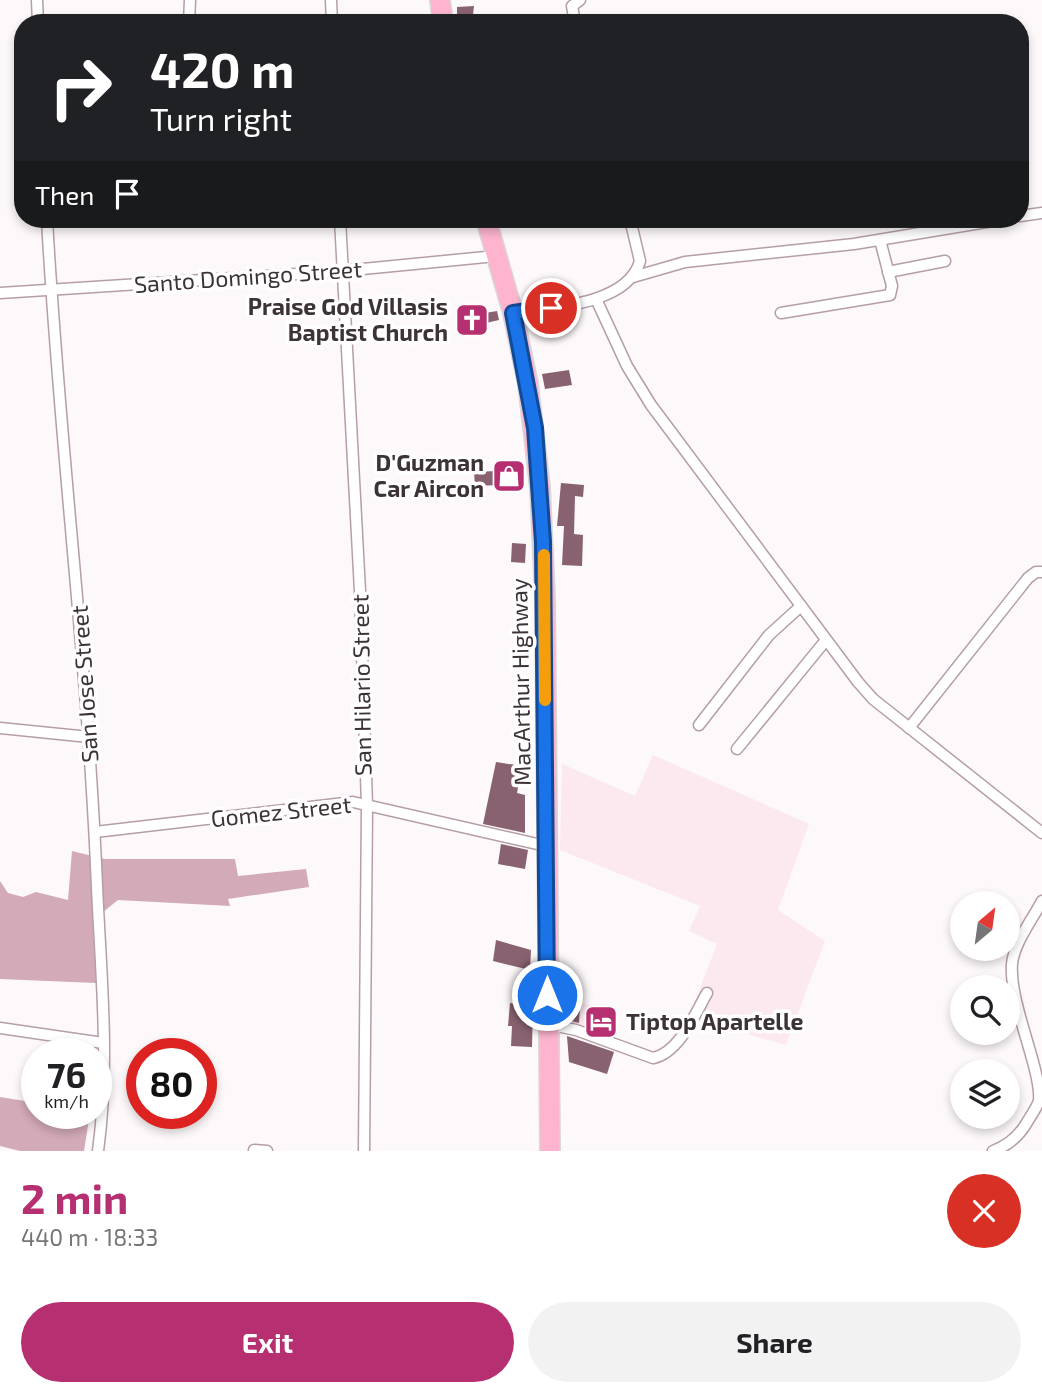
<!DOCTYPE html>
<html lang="en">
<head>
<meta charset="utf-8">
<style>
  body { margin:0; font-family:"Exo 2",sans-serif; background:#f2f2f2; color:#202124; height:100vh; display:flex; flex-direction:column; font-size:26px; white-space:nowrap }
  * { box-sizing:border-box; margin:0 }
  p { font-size:23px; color:#757577 }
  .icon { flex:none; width:38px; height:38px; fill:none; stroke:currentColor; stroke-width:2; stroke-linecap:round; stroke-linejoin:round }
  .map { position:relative; height:1151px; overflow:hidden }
  .sheet { display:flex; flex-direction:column; background:#fff; flex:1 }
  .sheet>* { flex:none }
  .banner { position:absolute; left:14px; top:14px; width:1015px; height:214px; border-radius:28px; box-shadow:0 4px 10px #0003; background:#202124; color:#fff; overflow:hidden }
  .needle { width:46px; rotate:29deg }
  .fabs { position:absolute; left:950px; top:891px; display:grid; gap:14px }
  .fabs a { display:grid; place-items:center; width:70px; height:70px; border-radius:50%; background:#fff; box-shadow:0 4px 10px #0003; font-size:35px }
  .speed { position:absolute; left:21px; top:1038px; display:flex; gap:14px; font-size:35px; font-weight:700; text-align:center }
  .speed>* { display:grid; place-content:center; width:91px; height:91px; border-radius:50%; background:#fff; box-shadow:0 4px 10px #0003; line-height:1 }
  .speed small { font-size:18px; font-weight:400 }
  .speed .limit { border:10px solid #d22; background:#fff; color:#111 }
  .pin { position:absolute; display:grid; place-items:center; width:60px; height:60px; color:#fff; margin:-30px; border:4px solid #fff; border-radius:50%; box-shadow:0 2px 7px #0007 }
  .me { position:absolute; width:77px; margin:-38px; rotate:0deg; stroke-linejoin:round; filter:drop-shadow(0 0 5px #0008) }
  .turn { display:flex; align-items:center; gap:24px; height:147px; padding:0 21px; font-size:32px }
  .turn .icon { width:91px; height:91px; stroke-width:2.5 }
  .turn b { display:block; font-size:49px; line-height:60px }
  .then { display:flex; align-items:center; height:66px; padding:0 21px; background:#0003; gap:14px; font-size:26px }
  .round { display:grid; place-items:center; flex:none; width:74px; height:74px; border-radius:37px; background:#f2f2f2 }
  .summary { display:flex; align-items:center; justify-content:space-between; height:119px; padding:0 21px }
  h1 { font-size:42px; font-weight:700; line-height:52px; color:#b62f71 }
  .cta { display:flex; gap:14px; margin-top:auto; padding:14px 21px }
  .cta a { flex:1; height:80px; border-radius:42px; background:#b62f71; color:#fff; font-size:28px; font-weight:700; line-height:80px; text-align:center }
  .cta a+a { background:#f2f2f2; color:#202124 }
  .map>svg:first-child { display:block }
  .built { fill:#fce9ef }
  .forest { fill:#d3aab8 }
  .building { fill:#886270 }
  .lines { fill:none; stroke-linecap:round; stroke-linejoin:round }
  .street-casing { stroke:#b59ea6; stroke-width:13 }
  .highway-casing { stroke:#d8d6d7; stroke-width:22 }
  .street { stroke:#fff; stroke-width:10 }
  .highway { stroke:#feb4cf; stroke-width:19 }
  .route-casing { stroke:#114b97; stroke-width:18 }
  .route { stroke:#1a73e8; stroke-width:12 }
  .slow { stroke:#f59e0b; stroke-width:12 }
  .labels { text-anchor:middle; stroke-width:7; stroke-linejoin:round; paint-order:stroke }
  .street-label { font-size:23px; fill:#3c3336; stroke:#fff }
  .poi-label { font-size:23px; font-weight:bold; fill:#3c3336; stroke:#fff; text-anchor:end }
</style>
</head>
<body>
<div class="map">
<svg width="1042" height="1151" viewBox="0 0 1042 1151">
  <rect width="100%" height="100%" fill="#fdf8f9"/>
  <g class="built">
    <path d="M653,755L809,824L778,910L825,941L786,1045L689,1017L717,944L689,931L700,906L560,850L562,764L635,796Z"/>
    <path d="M560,994L608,1012L610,1039L560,1024Z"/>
  </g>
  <g class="forest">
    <path d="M72,851L105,859H235L238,876L306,869L309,887L228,899L230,906L118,900L93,920L96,983L0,979V881L8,893L23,897L36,892L68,900Z"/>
    <path d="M0,1097L37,1103V1113H90L84,1151H20L0,1146Z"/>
  </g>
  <g class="building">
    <path d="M474,6L472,23H457V7Z"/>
    <path d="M484,308L485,313L497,311L499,320L486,323L487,327L461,331L457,313Z"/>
    <path d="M569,370L572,385L545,389L542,374Z"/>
    <path d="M497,471L498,485L475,486L474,472Z"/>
    <path d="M561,483L584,485L583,497L575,496L574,534L583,535L582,566L562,565L564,526H557Z"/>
    <path d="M512,543L526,544L525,563L511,562Z"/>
    <path d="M496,762L522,766L517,793L525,795V833L483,824Z"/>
    <path d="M501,844L528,850L525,869L498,864Z"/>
    <path d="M496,940L531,950L530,970L493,961Z"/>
    <path d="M510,1003L533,1006L532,1047L511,1046L512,1026H508Z"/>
    <path d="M567,1005L580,1006L579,1023L567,1020Z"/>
    <path d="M595,1008L607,1014L609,1034L597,1029Z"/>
    <path d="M567,1036L614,1052L607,1074L569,1062Z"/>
  </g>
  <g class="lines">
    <defs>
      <g id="street">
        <path d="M37,0L38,23"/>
        <path d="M331,0L332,23"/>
        <path d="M189,23L190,0"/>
        <path d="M575,23L572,6L580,0"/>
        <path d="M1020,216L1042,213"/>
        <path d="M47,219C59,442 88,664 97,887C101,975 110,1064 98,1151"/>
        <path d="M340,219L360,591L367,806L364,1151"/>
        <path d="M888,272L945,261"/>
        <path d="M633,277L685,262L854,244L1005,219"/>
        <path d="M0,293L342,271L496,256"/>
        <path d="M596,299L627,366L651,405L858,682L873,699L1042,833"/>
        <path d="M513,313C550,308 628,305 640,261L630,219"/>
        <path d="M781,313L890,295L892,286L880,240"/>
        <path d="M699,725L769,635L801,606"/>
        <path d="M0,728L89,737"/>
        <path d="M909,728L1028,578L1036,572H1042"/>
        <path d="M737,749L826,640"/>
        <path d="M95,832L353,802L546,846"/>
        <path d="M547,1024L576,1030L653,1058C679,1053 695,1014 707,993"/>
        <path d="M0,1028L103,1043"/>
        <path d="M254,1150L267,1151"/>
        <path d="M993,1151C1007,1146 1018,1137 1026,1124C1030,1117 1036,1109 1039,1101C1042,1070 1009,1004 1012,964C1014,943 1032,920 1042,901"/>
      </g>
      <g id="highway">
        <path d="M440,0L443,23"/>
        <path d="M486,219L513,313L528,384L540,488L545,597L550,1151"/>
      </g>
    </defs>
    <use href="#street" class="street-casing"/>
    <use href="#highway" class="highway-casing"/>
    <use href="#street" class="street"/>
    <use href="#highway" class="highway"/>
  </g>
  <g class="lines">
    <defs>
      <path id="route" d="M547,995L543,542L535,428L513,313L551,308"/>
    </defs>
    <use href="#route" class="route-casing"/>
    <use href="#route" class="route"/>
    <path class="slow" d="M544,555L545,700"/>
  </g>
  <defs>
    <symbol id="church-square" viewBox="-11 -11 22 22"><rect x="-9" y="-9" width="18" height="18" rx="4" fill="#b62f71" stroke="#fff"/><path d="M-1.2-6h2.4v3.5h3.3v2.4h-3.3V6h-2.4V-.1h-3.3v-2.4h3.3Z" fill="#fff"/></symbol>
    <symbol id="shop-square" viewBox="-11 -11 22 22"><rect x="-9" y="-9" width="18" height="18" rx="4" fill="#b62f71" stroke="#fff"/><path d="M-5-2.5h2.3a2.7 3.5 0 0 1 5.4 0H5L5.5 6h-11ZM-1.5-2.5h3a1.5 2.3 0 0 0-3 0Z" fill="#fff"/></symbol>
    <symbol id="hotel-square" viewBox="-11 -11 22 22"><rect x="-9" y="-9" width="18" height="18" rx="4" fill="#b62f71" stroke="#fff"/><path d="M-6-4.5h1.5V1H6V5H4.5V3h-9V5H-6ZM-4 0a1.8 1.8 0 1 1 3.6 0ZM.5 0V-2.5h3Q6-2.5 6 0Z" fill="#fff"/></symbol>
  </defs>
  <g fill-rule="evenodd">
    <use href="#church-square" x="453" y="301" width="38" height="38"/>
    <use href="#shop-square" x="490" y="457" width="38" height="38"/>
    <use href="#hotel-square" x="582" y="1003" width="38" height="38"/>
  </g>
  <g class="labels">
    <g class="street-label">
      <text transform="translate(248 277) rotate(-4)" y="8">Santo Domingo Street</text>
      <text transform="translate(521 682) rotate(-91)" y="8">MacArthur Highway</text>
      <text transform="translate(85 684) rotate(-94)" y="8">San Jose Street</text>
      <text transform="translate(362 685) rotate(-91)" y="8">San Hilario Street</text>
      <text transform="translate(281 812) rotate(-6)" y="8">Gomez Street</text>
    </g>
    <g class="poi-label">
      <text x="448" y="315">Praise God Villasis<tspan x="448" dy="26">Baptist Church</tspan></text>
      <text x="484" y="471">D'Guzman<tspan x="484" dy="26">Car Aircon</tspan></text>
      <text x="626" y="1030" text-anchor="start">Tiptop Apartelle</text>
    </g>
  </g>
</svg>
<div class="fabs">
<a><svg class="needle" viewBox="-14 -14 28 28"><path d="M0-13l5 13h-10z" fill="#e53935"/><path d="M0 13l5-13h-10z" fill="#757577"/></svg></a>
<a><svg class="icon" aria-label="search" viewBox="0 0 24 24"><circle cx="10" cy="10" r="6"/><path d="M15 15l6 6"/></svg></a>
<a><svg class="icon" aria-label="layers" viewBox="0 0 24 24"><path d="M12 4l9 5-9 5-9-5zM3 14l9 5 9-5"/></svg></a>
</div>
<div class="speed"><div>76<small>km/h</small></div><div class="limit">80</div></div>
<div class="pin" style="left:551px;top:308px;background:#d93025"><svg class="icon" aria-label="arrive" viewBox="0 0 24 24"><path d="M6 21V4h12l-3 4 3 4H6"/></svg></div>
<svg class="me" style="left:547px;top:995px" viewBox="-20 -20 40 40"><circle r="17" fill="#1a73e8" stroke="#fff" stroke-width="3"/><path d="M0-11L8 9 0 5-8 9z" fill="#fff"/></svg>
<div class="banner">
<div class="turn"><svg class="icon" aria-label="right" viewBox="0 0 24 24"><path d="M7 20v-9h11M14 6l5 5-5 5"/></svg><div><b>420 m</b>Turn right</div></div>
<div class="then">Then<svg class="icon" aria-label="arrive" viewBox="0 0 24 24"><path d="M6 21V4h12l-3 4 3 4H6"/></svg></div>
</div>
</div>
<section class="sheet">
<div class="summary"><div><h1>2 min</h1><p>440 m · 18:33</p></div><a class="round" style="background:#d93025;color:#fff"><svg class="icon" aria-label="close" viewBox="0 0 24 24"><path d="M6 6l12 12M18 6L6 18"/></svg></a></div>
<div class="cta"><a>Exit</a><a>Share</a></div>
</section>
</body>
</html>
